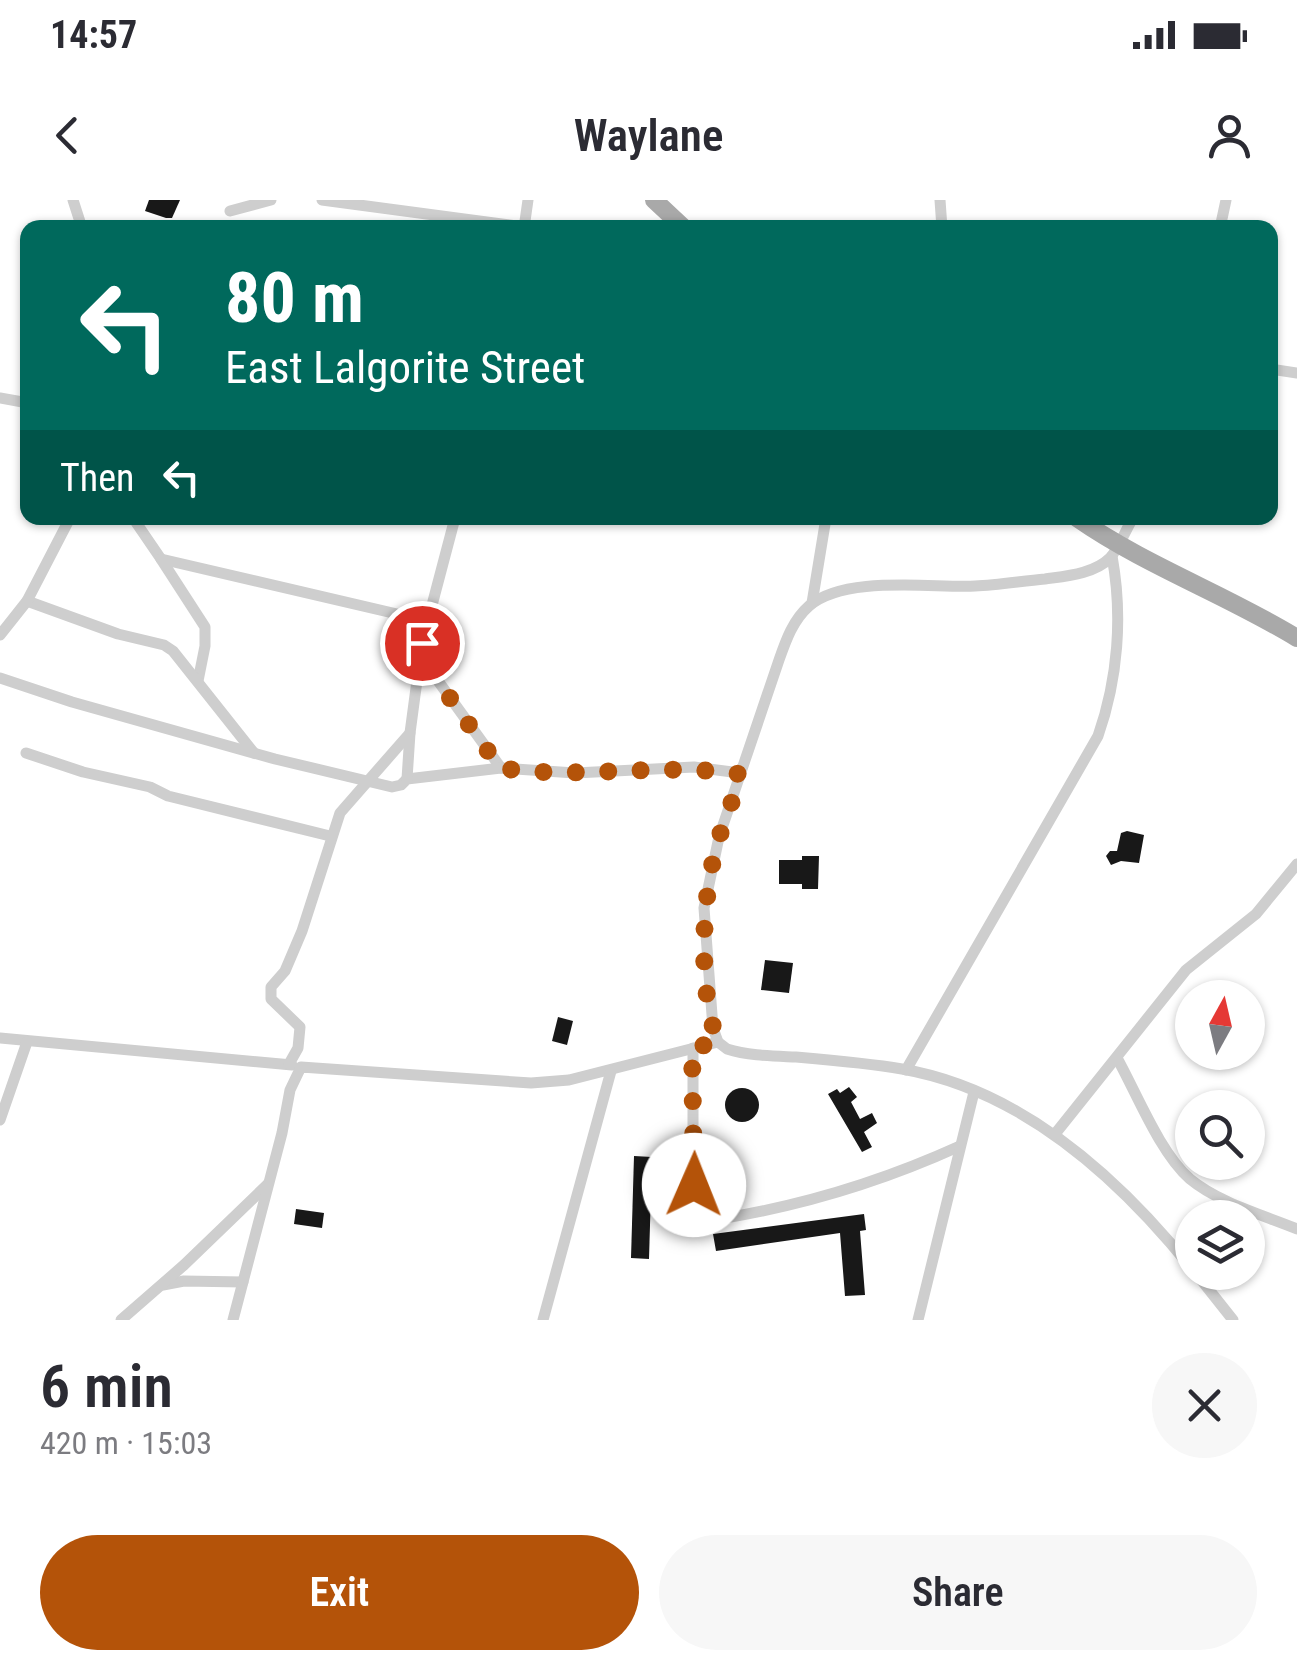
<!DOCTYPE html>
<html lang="en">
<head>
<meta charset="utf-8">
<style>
  body { margin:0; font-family:"Roboto Condensed",sans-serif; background:#f7f7f7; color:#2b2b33; height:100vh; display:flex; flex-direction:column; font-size:38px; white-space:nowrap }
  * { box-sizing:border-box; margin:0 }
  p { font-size:32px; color:#7c7c81 }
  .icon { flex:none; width:55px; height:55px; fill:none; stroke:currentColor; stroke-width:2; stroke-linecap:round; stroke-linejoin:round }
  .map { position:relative; height:1120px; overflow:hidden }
  .panel { display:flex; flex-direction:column; background:#fff; flex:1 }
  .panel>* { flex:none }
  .guide { position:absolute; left:20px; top:20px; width:1258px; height:305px; border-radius:20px; box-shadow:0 2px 8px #0004; background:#00695c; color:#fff; overflow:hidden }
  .needle { width:65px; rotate:8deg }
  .controls { position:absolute; left:1175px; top:780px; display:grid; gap:20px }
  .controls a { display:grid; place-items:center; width:90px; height:90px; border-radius:50%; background:#fff; box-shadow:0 2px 8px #0004; font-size:50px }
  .pin { position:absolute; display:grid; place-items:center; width:85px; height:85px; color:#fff; margin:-42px; border:5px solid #fff; border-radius:50%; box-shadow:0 2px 10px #0007 }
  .me { position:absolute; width:110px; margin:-55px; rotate:1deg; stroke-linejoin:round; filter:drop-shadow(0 0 8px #0008) }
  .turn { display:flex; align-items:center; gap:35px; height:210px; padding:0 40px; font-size:45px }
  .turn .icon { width:130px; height:130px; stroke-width:2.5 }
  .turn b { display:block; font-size:70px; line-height:85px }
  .then { display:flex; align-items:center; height:95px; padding:0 40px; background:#0003; gap:20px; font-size:38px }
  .round { display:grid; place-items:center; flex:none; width:105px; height:105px; border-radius:52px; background:#f7f7f7 }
  .head { display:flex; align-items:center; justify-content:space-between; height:170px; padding:0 40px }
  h1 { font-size:60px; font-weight:600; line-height:75px }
  .action { display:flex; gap:20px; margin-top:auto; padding:20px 40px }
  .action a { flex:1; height:115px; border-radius:60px; background:#b45309; color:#fff; font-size:40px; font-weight:600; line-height:115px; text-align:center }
  .action a+a { background:#f7f7f7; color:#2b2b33 }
  .status { display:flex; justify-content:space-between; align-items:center; height:70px; padding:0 50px; background:#fff; direction:ltr }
  .status svg { height:28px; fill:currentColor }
  header { display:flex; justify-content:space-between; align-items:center; height:130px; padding:0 40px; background:#fff; font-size:45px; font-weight:600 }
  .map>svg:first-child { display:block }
  .building { fill:#181818 }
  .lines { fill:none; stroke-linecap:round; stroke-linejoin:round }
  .street { stroke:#cecece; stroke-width:11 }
  .primary { stroke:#a9a9a9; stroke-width:18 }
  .route { stroke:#b45309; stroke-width:18; stroke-dasharray:0 32.4 }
</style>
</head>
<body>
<div class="status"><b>14:57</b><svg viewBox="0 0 49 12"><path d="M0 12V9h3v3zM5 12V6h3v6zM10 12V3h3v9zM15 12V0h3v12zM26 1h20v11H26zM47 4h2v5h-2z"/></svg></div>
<header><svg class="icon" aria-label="back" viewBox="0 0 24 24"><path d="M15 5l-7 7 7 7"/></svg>Waylane<svg class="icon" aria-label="person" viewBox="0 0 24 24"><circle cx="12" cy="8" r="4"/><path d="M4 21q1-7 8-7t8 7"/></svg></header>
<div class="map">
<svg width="1297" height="1120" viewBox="0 0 1297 1120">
  <rect width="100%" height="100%" fill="#fff"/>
  <g class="building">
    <path d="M149,0H180L172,18H166L145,11Z"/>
    <path d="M1127,631L1144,635L1139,663L1121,661L1111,665L1106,656L1110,651H1117L1121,633Z"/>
    <path d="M802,656H819L818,689H802V684H779V660H802Z"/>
    <path d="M765,760L793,763L789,793L761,790Z"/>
    <path d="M558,817L573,821L567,845L552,841Z"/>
    <path d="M849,887L857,897L851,902L860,919L872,913L877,923L864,932L872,947L862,952L828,894L837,889L840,893Z"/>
    <circle cx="742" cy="905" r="17"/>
    <path d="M634,956L652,957L649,1059L631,1058Z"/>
    <path d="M296,1009L324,1013L322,1028L294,1024Z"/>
    <path d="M864,1014L866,1030L860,1031L865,1095L845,1096L840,1033L716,1051L713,1034Z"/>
  </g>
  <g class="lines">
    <g class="street">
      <path d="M73,0L82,28"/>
      <path d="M322,0L524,27"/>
      <path d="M940,0L942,28"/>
      <path d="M230,11L271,0"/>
      <path d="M524,28L528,0"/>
      <path d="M1220,28L1226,0"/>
      <path d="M1270,169L1297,173"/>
      <path d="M0,198L28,203"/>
      <path d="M133,318L161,359L427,421"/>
      <path d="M1133,318C1126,329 1119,348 1110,358C1094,374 1066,376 1045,379C1022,381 998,385 975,386C931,388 845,375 809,406C793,420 786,440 779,460L719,637L704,708L713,828L718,842L727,849C749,856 773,856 796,857C831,860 867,863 902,869C1023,890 1119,978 1192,1069"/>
      <path d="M161,359L205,427V446L198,481"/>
      <path d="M27,401L118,434L164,445L173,451L254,553"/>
      <path d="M812,403L826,318"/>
      <path d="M0,435L27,401L70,318"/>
      <path d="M420,456L501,568"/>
      <path d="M0,478L72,502L275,559L392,587L401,585L407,579L501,568L575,573L694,567L740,573"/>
      <path d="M26,553L83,572L150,587L168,596L330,636"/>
      <path d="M407,579L410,533L422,443L455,318"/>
      <path d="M0,838L292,865"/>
      <path d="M693,848V985L696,1000L710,1017L725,1018C809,1004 883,981 960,946"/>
      <path d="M1117,858C1137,894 1160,953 1190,979C1219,1003 1263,1015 1297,1029"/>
      <path d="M289,864L298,848L300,827L271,799V787L285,771L302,731L340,613L410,533"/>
      <path d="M906,870L1098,536C1118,479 1123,416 1112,356"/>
      <path d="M0,920L27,842"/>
      <path d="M1055,934L1186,770L1256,714L1297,664"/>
      <path d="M1195,1072L1233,1120"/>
      <path d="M163,1085L184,1081L243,1082"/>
      <path d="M121,1120L184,1065L268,984"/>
      <path d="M233,1120L282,933L290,890L301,867L531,883L569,880L718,842"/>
      <path d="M543,1120L611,871"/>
      <path d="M918,1120L974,892"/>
    </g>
    <g class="primary">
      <path d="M654,0L684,28"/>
      <path d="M1077,318C1146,366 1225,394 1297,438"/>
    </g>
  </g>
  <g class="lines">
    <path class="route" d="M422,443L420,456L500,568C581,580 659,562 740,574C735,597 725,618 718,641C702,695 697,788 718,842L692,848L694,985"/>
  </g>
</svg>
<div class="controls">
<a><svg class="needle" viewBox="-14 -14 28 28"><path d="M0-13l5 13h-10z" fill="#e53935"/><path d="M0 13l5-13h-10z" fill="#7c7c81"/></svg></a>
<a><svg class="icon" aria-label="search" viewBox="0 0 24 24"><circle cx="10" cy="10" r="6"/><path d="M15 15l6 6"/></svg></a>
<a><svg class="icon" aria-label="layers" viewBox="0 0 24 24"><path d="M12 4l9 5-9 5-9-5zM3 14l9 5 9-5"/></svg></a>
</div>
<div class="pin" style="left:422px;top:443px;background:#d93025"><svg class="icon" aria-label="arrive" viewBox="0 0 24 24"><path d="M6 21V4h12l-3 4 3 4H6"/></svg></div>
<svg class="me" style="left:694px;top:985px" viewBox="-20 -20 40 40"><circle r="19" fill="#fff"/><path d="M0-13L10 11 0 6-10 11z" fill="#b45309"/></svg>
<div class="guide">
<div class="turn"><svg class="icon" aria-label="left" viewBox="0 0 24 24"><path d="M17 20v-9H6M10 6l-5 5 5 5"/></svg><div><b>80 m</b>East Lalgorite Street</div></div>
<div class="then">Then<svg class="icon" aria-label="left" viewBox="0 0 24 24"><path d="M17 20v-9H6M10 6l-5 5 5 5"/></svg></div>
</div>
</div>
<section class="panel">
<div class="head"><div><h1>6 min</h1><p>420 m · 15:03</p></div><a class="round"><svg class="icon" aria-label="close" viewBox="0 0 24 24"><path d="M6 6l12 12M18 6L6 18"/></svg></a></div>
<div class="action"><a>Exit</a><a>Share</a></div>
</section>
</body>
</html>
